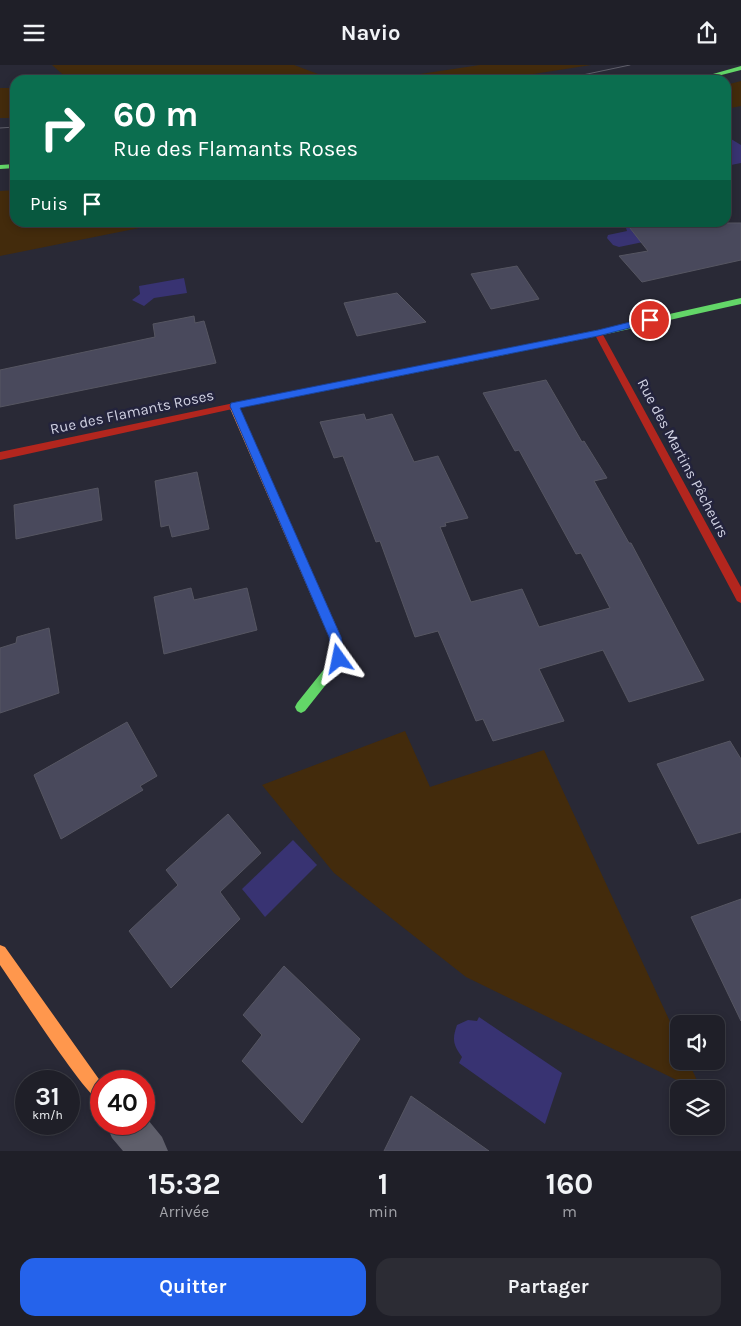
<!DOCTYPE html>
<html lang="fr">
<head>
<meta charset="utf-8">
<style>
  body { margin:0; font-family:Karla,sans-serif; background:#2c2c34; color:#f1f3f6; height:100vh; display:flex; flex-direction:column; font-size:19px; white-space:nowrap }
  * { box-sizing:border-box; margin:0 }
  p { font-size:16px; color:#a1a2a8 }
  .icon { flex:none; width:28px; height:28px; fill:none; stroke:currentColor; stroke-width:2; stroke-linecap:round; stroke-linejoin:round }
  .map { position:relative; height:1086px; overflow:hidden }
  .panel { display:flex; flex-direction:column; background:#1f1f28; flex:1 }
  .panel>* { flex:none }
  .guide { position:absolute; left:10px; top:10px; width:721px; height:152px; border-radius:15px; box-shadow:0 2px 8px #0003,0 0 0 1px #3c3d45; background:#0b6e4f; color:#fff; overflow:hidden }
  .fabs { position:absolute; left:670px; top:950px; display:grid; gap:10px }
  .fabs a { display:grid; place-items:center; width:55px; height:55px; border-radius:10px; background:#1f1f28; box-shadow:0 2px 8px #0003,0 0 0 1px #3c3d45; font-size:25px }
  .speed { position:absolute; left:15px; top:1005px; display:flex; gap:10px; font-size:25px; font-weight:700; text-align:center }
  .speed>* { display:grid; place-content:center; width:65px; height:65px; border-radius:50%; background:#1f1f28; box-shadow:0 2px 8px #0003,0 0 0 1px #3c3d45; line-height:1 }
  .speed small { font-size:12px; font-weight:400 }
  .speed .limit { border:8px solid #d22; background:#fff; color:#111 }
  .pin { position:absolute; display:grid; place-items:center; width:42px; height:42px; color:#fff; margin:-21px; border:2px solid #fff; border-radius:50%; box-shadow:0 1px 5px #0007 }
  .me { position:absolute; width:55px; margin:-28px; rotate:348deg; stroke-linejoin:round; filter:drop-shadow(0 0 4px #0008) }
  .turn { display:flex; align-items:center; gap:18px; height:105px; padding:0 20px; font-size:22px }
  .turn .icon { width:65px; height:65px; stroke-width:2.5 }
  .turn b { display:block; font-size:35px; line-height:42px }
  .then { display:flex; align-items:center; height:48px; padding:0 20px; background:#0003; gap:10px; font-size:19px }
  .eta { display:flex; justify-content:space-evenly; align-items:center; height:85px; text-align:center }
  .eta b { font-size:30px; font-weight:700; line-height:35px }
  .primary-button { display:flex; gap:10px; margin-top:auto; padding:10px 20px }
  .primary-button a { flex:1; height:58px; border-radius:15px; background:#2563eb; color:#fff; font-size:20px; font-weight:700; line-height:58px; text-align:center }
  .primary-button a+a { background:#2c2c34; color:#f1f3f6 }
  header { display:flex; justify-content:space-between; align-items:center; height:65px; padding:0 20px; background:#1f1f28; font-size:22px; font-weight:700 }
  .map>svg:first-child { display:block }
  .green { fill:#432b0c }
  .water { fill:#383372 }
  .building { fill:#49495c; stroke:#565662 }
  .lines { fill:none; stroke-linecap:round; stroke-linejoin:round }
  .street { fill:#5f5f6b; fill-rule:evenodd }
  .fast { fill:#63d668; fill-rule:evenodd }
  .slow { fill:#ff974d; fill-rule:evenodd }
  .jam { fill:#b3261e; fill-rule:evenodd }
  .tram { stroke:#5f5f6a; stroke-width:1 }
  .route { fill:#2563eb; stroke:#184099 }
  .labels { text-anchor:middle; stroke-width:5; stroke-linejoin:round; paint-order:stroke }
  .street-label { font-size:15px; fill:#d0d1e2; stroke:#23233c }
</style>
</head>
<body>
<header><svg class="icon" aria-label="menu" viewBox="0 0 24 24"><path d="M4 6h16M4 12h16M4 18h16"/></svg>Navio<svg class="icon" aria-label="share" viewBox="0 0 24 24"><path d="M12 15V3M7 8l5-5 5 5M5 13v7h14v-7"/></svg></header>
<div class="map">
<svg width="741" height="1086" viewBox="0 0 741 1086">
  <rect width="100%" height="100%" fill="#292936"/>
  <g class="green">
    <path d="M52,0H294L334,15H69Z"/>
    <path d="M480,0H591L495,15H380Z"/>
    <path d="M741,16V41L726,44V20Z"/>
    <rect x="0" y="23" width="15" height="30"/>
    <path d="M15,125V158H164L0,191V126Z"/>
    <path d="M405,666L430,722L544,685L679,976V996H688L701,1024H695L466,912L334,808L262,720Z"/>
  </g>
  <g class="water">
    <path d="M726,71L741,80V98L726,101Z"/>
    <path d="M635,162L648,176L619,182L613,180L607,173L608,170L627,166L626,163Z"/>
    <path d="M184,213L187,228L154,233L144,241L132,235L140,229L139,221Z"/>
    <path d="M293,775L317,800L265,852L242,824Z"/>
    <path d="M479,952L562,1008L545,1059L459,998L462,992C453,980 452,974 457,960L468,955L477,956Z"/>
  </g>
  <g class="building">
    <path d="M626,158H741V195L642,217L619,191L648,186Z"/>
    <path d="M517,201L539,234L491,244L471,209Z"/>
    <path d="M397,228L426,257L357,271L344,238Z"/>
    <path d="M194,251L195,258L204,256L216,298L0,342V305L155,272L153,259Z"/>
    <path d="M546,315L582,377L584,376L607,413L594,416L629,478H631L704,615L629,637L603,585L539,604L564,656L493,676L483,654L476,656L438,566L415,572L380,476L376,477L343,391L334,393L320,357L364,349L366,355L392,349L414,397L438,391L468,453L445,458L446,461L440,462L471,537L522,524L539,562L610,543L581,488L576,489L519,385L515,386L483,328Z"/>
    <path d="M197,407L209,464L172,472L169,460L161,462L155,416Z"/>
    <path d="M98,423L102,455L16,474L14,440Z"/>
    <path d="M191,523L194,535L247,523L257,565L164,589L154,532Z"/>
    <path d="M49,563L59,628L0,648V583L16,578L17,572Z"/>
    <path d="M127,657L157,711L140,721L143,725L61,774L34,710Z"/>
    <path d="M730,676L741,694V767L698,779L657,699Z"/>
    <path d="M228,749L261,788L220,827L240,854L171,923L129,866L178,820L166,805Z"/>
    <path d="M741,834V956L691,852Z"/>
    <path d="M284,901L360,974L302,1058L242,996L262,970L243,950Z"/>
    <path d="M411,1031L489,1086H384Z"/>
  </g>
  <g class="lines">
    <path class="street" d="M144,1050L162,1072L168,1086H123L112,1073L106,1059H144Z"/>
    <g class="fast">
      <path d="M741,1V5L702,15H692Z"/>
      <path d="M15,99V103L0,104V100Z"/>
      <path d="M741,233V239L598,271L234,344L229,341L234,338L598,265Z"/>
      <path d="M337,580L341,581C344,587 346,592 343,598L305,646L301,648L297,646L295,642L297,638L333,593L331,585L333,581Z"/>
    </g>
    <g class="slow">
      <path d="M234,338L239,341L341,572L343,585L341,589L337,590L333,589L329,572L229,341Z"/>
      <path d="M0,880L5,882L101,1017V1037C85,1031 15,921 0,900Z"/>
    </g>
    <g class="jam">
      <path d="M598,265L602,268L741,522V538L737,536L594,268Z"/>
      <path d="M234,338L237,339V343L0,395V387Z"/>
    </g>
    <g class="tram">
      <path d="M559,15L630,0"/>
      <path d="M0,63L15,62"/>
    </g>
  </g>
  <path class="route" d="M650,252L654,255L653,257L598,271L240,343L341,572L345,594L343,598L339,600L335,598L329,572L230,341L231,338L598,265Z"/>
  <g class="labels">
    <g class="street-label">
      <text transform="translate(132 347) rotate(-12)" y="5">Rue des Flamants Roses</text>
      <text transform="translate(683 393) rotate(62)" y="5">Rue des Martins Pêcheurs</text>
    </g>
  </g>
</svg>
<div class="fabs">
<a><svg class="icon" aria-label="sound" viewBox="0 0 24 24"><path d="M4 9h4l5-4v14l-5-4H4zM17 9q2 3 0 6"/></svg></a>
<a><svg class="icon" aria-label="layers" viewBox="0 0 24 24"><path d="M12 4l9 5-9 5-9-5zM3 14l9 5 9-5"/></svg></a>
</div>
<div class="speed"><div>31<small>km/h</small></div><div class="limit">40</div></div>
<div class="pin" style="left:650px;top:255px;background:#d93025"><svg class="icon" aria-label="arrive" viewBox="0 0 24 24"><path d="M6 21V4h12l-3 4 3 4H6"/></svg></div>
<svg class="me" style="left:339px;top:594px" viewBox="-20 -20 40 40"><path d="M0-17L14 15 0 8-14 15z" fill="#2563eb" stroke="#fff" stroke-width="4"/></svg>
<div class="guide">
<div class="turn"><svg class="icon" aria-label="right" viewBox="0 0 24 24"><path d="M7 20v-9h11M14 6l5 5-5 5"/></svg><div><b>60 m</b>Rue des Flamants Roses</div></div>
<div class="then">Puis<svg class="icon" aria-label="arrive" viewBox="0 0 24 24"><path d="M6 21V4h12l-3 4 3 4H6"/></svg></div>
</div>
</div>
<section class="panel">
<div class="eta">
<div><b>15:32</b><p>Arrivée</p></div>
<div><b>1</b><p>min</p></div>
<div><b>160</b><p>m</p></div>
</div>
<div class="primary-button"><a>Quitter</a><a>Partager</a></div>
</section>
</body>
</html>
